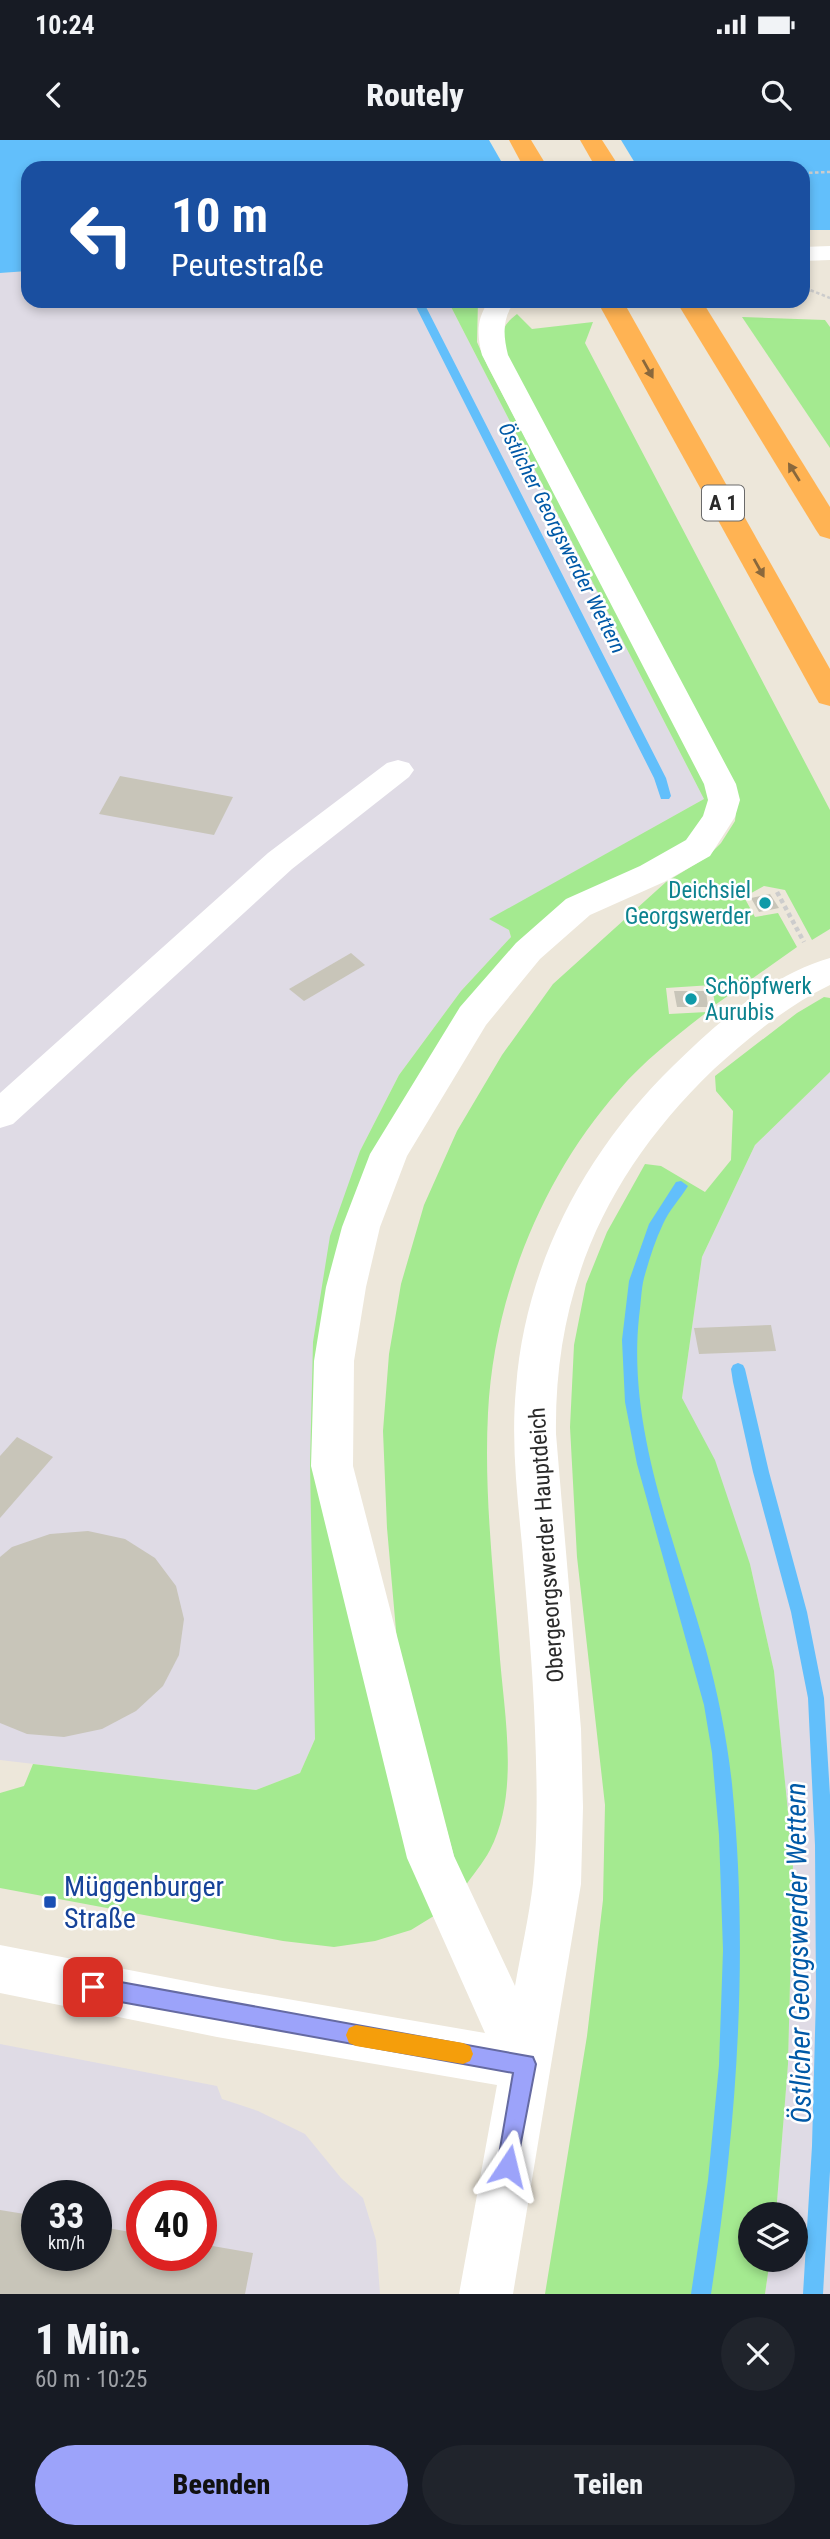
<!DOCTYPE html>
<html lang="de">
<head>
<meta charset="utf-8">
<style>
  body { margin:0; font-family:"Roboto Condensed",sans-serif; background:#20242c; color:#f1f3f6; height:100vh; display:flex; flex-direction:column; font-size:26px; white-space:nowrap }
  * { box-sizing:border-box; margin:0 }
  p { font-size:23px; color:#9ea1a6 }
  .icon { flex:none; width:38px; height:38px; fill:none; stroke:currentColor; stroke-width:2; stroke-linecap:round; stroke-linejoin:round }
  .map { position:relative; height:2154px; overflow:hidden }
  .drawer { display:flex; flex-direction:column; background:#171b24; flex:1 }
  .drawer>* { flex:none }
  .top-card { position:absolute; left:21px; top:21px; width:789px; height:147px; border-radius:21px; box-shadow:0 4px 10px #0003; background:#1a4fa0; color:#fff; overflow:hidden }
  .fabs { position:absolute; left:738px; top:2062px; display:grid; gap:14px }
  .fabs a { display:grid; place-items:center; width:70px; height:70px; border-radius:50%; background:#171b24; box-shadow:0 4px 10px #0003; font-size:35px }
  .speed { position:absolute; left:21px; top:2040px; display:flex; gap:14px; font-size:35px; font-weight:700; text-align:center }
  .speed>* { display:grid; place-content:center; width:91px; height:91px; border-radius:50%; background:#171b24; box-shadow:0 4px 10px #0003; line-height:1 }
  .speed small { font-size:18px; font-weight:400 }
  .speed .limit { border:10px solid #d22; background:#fff; color:#111 }
  .pin { position:absolute; display:grid; place-items:center; width:60px; height:60px; color:#fff; margin:-30px; border-radius:14px; box-shadow:0 4px 10px #0006 }
  .me { position:absolute; width:77px; margin:-38px; rotate:10deg; stroke-linejoin:round; filter:drop-shadow(0 0 5px #0008) }
  .turn { display:flex; align-items:center; gap:24px; height:147px; padding:0 35px; font-size:32px }
  .turn .icon { width:91px; height:91px; stroke-width:2.5 }
  .turn b { display:block; font-size:49px; line-height:60px }
  .round { display:grid; place-items:center; flex:none; width:74px; height:74px; border-radius:37px; background:#20242c }
  .overview { display:flex; align-items:center; justify-content:space-between; height:119px; padding:0 35px }
  h1 { font-size:42px; font-weight:800; line-height:52px }
  .cta { display:flex; gap:14px; margin-top:auto; padding:14px 35px }
  .cta a { flex:1; height:80px; border-radius:42px; background:#9ca3fa; color:#111; font-size:28px; font-weight:800; line-height:80px; text-align:center }
  .cta a+a { background:#20242c; color:#f1f3f6 }
  .status { display:flex; justify-content:space-between; align-items:center; height:49px; padding:0 35px; background:#171b24; direction:ltr }
  .status svg { height:19px; fill:currentColor }
  header { display:flex; justify-content:space-between; align-items:center; height:91px; padding:0 35px; background:#171b24; font-size:32px; font-weight:800 }
  .map>svg:first-child { display:block }
  .industrial { fill:#dfdbe5; fill-rule:evenodd }
  .green { fill:#a4ea90 }
  .water { fill:#62bffb }
  .pier { fill:#ede7da }
  .lines { fill:none; stroke-linecap:round; stroke-linejoin:round }
  .stream { fill:#62bffb; fill-rule:evenodd }
  .building { fill:#c8c5b9 }
  .path-far1 { stroke:#ccc; stroke-width:2.5; stroke-dasharray:3.5 2.5; stroke-linecap:butt }
  .path { stroke:#ccc; stroke-width:4.5; stroke-dasharray:4.5 3.5; stroke-linecap:butt }
  .minor { fill:#fff; fill-rule:evenodd }
  .highway { fill:#ffb353; fill-rule:evenodd }
  .oneway { fill:#8a683c }
  .route { fill:#9ca3fa; stroke:#656aa2; stroke-width:2 }
  .slow { fill:#f59e0b }
  .culture-dot { fill:#0f9aa8; stroke:#fff; stroke-width:2.5 }
  .transit-dot { fill:#1a4fb4; stroke:#fff; stroke-width:2.5 }
  .labels { text-anchor:middle; stroke-width:5; stroke-linejoin:round; paint-order:stroke }
  .shield { fill:#fff; stroke:#6a6a6a; stroke-width:2 }
  .shield-label { font-size:21px; font-weight:bold; fill:#2a2a2a }
  .far-water-label { font-size:21px; font-style:italic; fill:#0059a7; stroke:#fff }
  .culture-label { font-size:23px; fill:#0d838f; stroke:#fff; text-anchor:end }
  .street-label { font-size:23px; fill:#2a2a2a; stroke:#fff }
  .near-transit-label { font-size:28px; fill:#164399; stroke:#fff; text-anchor:start }
  .near-water-label { font-size:28px; font-style:italic; fill:#0059a7; stroke:#fff }
</style>
</head>
<body>
<div class="status"><b>10:24</b><svg viewBox="0 0 49 12"><path d="M0 12V9h3v3zM5 12V6h3v6zM10 12V3h3v9zM15 12V0h3v12zM26 1h20v11H26zM47 4h2v5h-2z"/></svg></div>
<header><svg class="icon" aria-label="back" viewBox="0 0 24 24"><path d="M15 5l-7 7 7 7"/></svg>Routely<svg class="icon" aria-label="search" viewBox="0 0 24 24"><circle cx="10" cy="10" r="6"/><path d="M15 15l6 6"/></svg></header>
<div class="map">
<svg width="830" height="2154" viewBox="0 0 830 2154">
  <rect width="100%" height="100%" fill="#ede7da"/>
  <g class="industrial">
    <path d="M28,131V161H448L704,659L490,779L509,790L511,797L461,851L399,935L360,1011L315,1480V1599L300,1633L256,1650L0,1620V133Z"/>
    <path d="M830,932V2154H765L770,2119H796V2074H776L788,1924L793,1722L774,1531L750,1424L682,1258L702,1117L755,1005Z"/>
    <path d="M0,1904L217,1946L222,1959L258,1971L305,1994L341,2038L363,2058L376,2100L380,2154H0ZM37,2056H96V2116H37ZM142,2056H201V2116H142Z"/>
  </g>
  <g class="green">
    <path d="M448,161H478L477,202L488,227L709,647L708,676L686,705L575,760L402,985L331,1216L437,1774L411,1790L375,1801L334,1807L283,1801L0,1748V1653L24,1646L33,1624L256,1650L300,1633L315,1599L310,1324L313,1202L330,1096L360,1011L399,935L461,851L511,797L509,790L489,779L704,659Z"/>
    <path d="M517,174L532,189L593,182L585,203L830,670V789L812,800L785,750L764,746L744,757L755,777L778,773L797,807L715,865L712,845L666,848L669,874L707,872C676,896 645,920 619,950C542,1037 494,1156 488,1273C484,1350 493,1429 499,1506C503,1570 521,1650 490,1710C483,1723 472,1736 463,1749L398,1513L387,1388L383,1291L389,1214L401,1144L424,1065L457,991L502,915L553,844L666,742L707,717L721,703L735,681L737,662L504,213C501,194 501,186 517,174Z"/>
    <path d="M742,177L825,180L830,187V308Z"/>
    <path d="M824,857L830,858V932L755,1005L702,1117L682,1258L715,1320L750,1424L774,1531L793,1722L788,1924L776,2074H751V2119H770L765,2154H545L587,1896L603,1760L605,1665L577,1417L570,1287L574,1205L586,1144L607,1092L645,1024L661,1026L705,1052L731,1020L733,971L716,951L715,936L797,873Z"/>
  </g>
  <path class="water" d="M0,0H830V90H803V28H28V131L0,133Z"/>
  <path class="pier" d="M489,0H621L638,28H505Z"/>
  <g class="lines">
    <g class="stream">
      <path d="M413,161H423L666,638L671,656L669,659H661L654,638Z"/>
      <path d="M681,1041L688,1046C680,1059 669,1070 663,1084C655,1101 649,1120 644,1138C641,1150 641,1164 639,1177C627,1291 676,1403 706,1510C718,1554 727,1598 732,1644C749,1815 737,1984 711,2154H691L708,2040L719,1925L723,1810L719,1695L712,1613L704,1565L637,1324L625,1262L622,1200L629,1141L649,1084L676,1042Z"/>
      <path d="M738,1223L743,1225L745,1229L769,1332L807,1472L824,1558L830,1655V2031L823,2154H803L812,2006L816,1856L815,1705L808,1558L791,1472L753,1332L733,1242L731,1229L733,1225Z"/>
    </g>
  </g>
  <g class="building">
    <path d="M120,636L233,657L214,695L99,674Z"/>
    <path d="M770,754L779,768L759,772L751,758Z"/>
    <path d="M351,813L365,825L304,861L289,849Z"/>
    <path d="M674,851H706L708,867H677Z"/>
    <path d="M771,1185L776,1211L699,1214L694,1188Z"/>
    <path d="M17,1297L53,1317L0,1378V1316Z"/>
    <path d="M88,1391L125,1399L155,1418L176,1446L184,1479L179,1515L163,1546L136,1571L102,1589L64,1597L27,1594L0,1583V1417L12,1407L50,1394Z"/>
    <path d="M0,2070L37,2076V2116H96V2086L142,2094V2116H201V2104L253,2113L245,2154H0Z"/>
  </g>
  <g class="lines">
    <g class="path-far1">
      <path d="M803,33L830,32"/>
      <path d="M805,148L830,158"/>
    </g>
    <path class="path" d="M777,752L804,802"/>
    <g class="minor">
      <path d="M830,106V120L803,121V107Z"/>
      <path d="M515,161C502,179 503,194 508,215L736,644L740,660L735,677L710,716L664,742L590,775L540,819L486,885L407,1016L380,1087L366,1147L354,1221L353,1326L454,1716L515,1846C521,1812 529,1777 533,1743C538,1693 537,1641 535,1591C533,1529 527,1467 522,1405C517,1353 511,1301 516,1248C525,1125 585,1012 673,926C717,883 770,835 830,818V845C787,866 749,897 714,929C608,1031 554,1147 556,1294L581,1589L583,1667L581,1744L513,2154H459L497,1945L217,1897L0,1853V1805L217,1847L485,1893L407,1718L311,1326L314,1221L326,1147L342,1087L370,1014L460,867L516,803L566,759L640,726L686,700L703,676L708,660L704,644L482,215C477,195 476,179 489,161Z"/>
      <path d="M398,620L409,623L414,630L409,637L292,729L13,984L0,988V953L268,713L387,623Z"/>
    </g>
    <g class="highway">
      <path d="M509,0H531L548,28H524Z"/>
      <path d="M580,0H602L620,28H596Z"/>
      <path d="M597,161H623L830,529V566L819,563L815,556Z"/>
      <path d="M676,161H702L830,367V399L820,396L816,390Z"/>
    </g>
  </g>
  <defs><path id="oneway-solid" d="M-6-.8H1V-3.2L6.5 0L1 3.2V.8H-6Z" transform="scale(1.75)"/></defs>
  <g class="oneway">
    <use href="#oneway-solid" transform="translate(648 229) rotate(61)"/>
    <use href="#oneway-solid" transform="translate(794 332) rotate(-122)"/>
    <use href="#oneway-solid" transform="translate(759 428) rotate(61)"/>
  </g>
  <path class="route" d="M93,1837L533,1917L536,1924L515,2034L508,2037L500,2034L497,2026L513,1933L93,1857L86,1854L83,1847L86,1840Z"/>
  <path class="slow" d="M356,1885L463,1903L470,1906L473,1914L470,1921L463,1924L356,1906L349,1903L346,1895L349,1888Z"/>
  <g class="culture-dot">
    <circle cx="765" cy="763" r="7"/>
    <circle cx="691" cy="859" r="7"/>
  </g>
  <rect class="transit-dot" x="43" y="1755" width="14" height="14" rx="3.5"/>
  <g class="labels">
    <rect class="shield" x="702" y="345.5" width="42" height="35" rx="5"/>
    <g class="shield-label">
      <text x="723" y="370">A 1</text>
    </g>
    <g class="far-water-label">
      <text transform="translate(562 398) rotate(63)" y="7">Östlicher Georgswerder Wettern</text>
    </g>
    <g class="culture-label">
      <text x="751" y="758">Deichsiel<tspan x="751" dy="26">Georgswerder</tspan></text>
      <text x="705" y="854" text-anchor="start">Schöpfwerk<tspan x="705" dy="26">Aurubis</tspan></text>
    </g>
    <g class="street-label">
      <text transform="translate(546 1405) rotate(-94)" y="8">Obergeorgswerder Hauptdeich</text>
    </g>
    <g class="near-transit-label">
      <text x="64" y="1756">Müggenburger<tspan x="64" dy="32">Straße</tspan></text>
    </g>
    <g class="near-water-label">
      <text transform="translate(798 1813) rotate(-91)" y="10">Östlicher Georgswerder Wettern</text>
    </g>
  </g>
</svg>
<div class="fabs">
<a><svg class="icon" aria-label="layers" viewBox="0 0 24 24"><path d="M12 4l9 5-9 5-9-5zM3 14l9 5 9-5"/></svg></a>
</div>
<div class="speed"><div>33<small>km/h</small></div><div class="limit">40</div></div>
<div class="pin" style="left:93px;top:1847px;background:#d93025"><svg class="icon" aria-label="arrive" viewBox="0 0 24 24"><path d="M6 21V4h12l-3 4 3 4H6"/></svg></div>
<svg class="me" style="left:508px;top:2026px" viewBox="-20 -20 40 40"><path d="M0-17L14 15 0 8-14 15z" fill="#9ca3fa" stroke="#fff" stroke-width="4"/></svg>
<div class="top-card">
<div class="turn"><svg class="icon" aria-label="left" viewBox="0 0 24 24"><path d="M17 20v-9H6M10 6l-5 5 5 5"/></svg><div><b>10 m</b>Peutestraße</div></div>
</div>
</div>
<section class="drawer">
<div class="overview"><div><h1>1 Min.</h1><p>60 m · 10:25</p></div><a class="round"><svg class="icon" aria-label="close" viewBox="0 0 24 24"><path d="M6 6l12 12M18 6L6 18"/></svg></a></div>
<div class="cta"><a>Beenden</a><a>Teilen</a></div>
</section>
</body>
</html>
